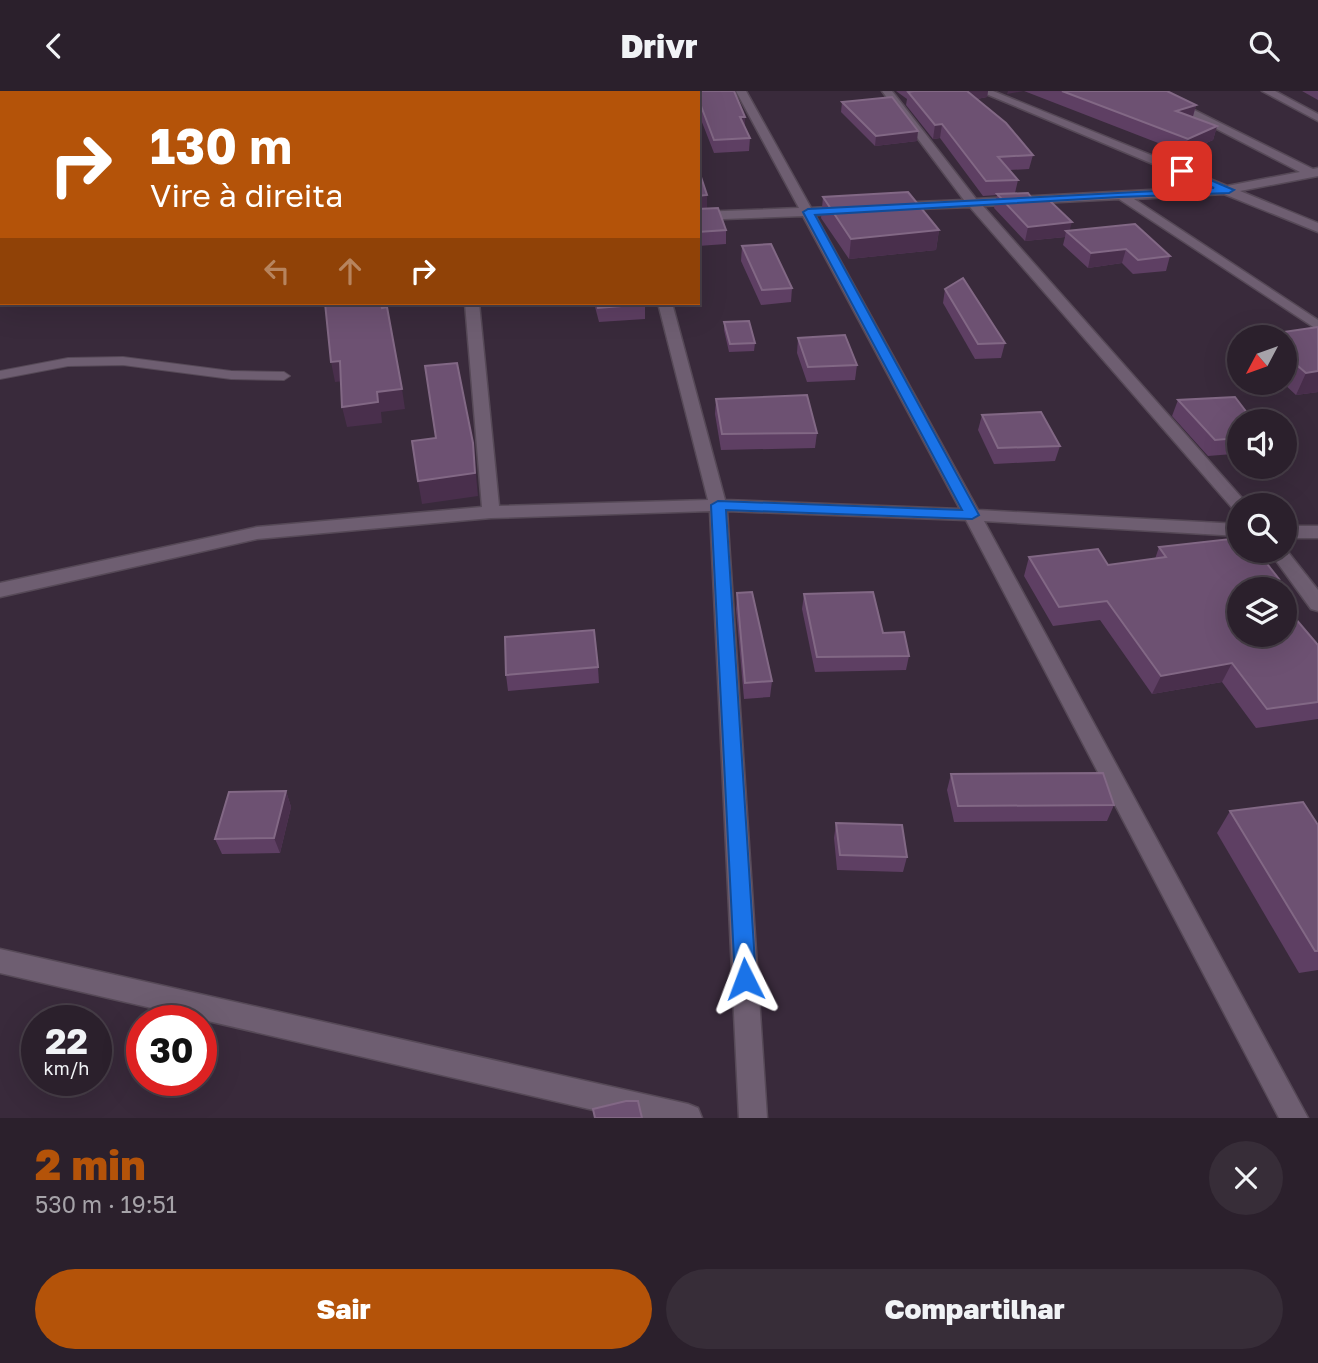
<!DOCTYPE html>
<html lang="pt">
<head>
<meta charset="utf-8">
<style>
  body { margin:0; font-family:"Golos Text",sans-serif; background:#372d38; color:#f1f3f6; height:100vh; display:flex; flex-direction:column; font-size:26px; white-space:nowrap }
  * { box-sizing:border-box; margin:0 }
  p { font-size:23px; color:#a6a3a9 }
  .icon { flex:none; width:38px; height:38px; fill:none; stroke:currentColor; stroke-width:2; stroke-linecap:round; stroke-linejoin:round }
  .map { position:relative; height:1027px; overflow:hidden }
  .side { display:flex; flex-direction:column; background:#2b202c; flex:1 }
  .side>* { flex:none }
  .guide { position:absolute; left:0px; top:0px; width:700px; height:214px; box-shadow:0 7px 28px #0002,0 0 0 2px #473e48; background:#b45309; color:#fff; overflow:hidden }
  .needle { width:46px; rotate:229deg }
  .tools { position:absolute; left:1227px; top:234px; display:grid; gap:14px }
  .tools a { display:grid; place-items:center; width:70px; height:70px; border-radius:50%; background:#2b202c; box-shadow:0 7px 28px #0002,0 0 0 2px #473e48; font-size:35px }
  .speed { position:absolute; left:21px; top:914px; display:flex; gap:14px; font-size:35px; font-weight:700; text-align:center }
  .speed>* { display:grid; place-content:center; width:91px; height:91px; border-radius:50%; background:#2b202c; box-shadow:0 7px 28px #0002,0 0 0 2px #473e48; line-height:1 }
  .speed small { font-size:18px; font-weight:400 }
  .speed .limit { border:10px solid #d22; background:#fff; color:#111 }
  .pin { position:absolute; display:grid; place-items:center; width:60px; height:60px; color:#fff; margin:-30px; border-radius:14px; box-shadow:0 4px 10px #0006 }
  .me { position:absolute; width:77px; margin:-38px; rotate:357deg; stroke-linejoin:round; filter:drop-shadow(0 0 5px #0008) }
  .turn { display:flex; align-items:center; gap:24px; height:147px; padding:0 35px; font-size:32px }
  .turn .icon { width:91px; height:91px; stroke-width:2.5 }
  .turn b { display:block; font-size:49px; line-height:60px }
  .lanes { display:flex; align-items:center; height:66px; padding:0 35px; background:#0003; justify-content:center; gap:35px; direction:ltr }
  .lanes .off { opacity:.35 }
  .round { display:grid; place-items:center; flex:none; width:74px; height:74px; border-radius:37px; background:#372d38 }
  .overview { display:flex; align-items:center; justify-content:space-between; height:119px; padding:0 35px }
  h1 { font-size:42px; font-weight:800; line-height:52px; color:#b45309 }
  .cta { display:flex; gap:14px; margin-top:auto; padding:14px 35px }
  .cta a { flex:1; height:80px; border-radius:42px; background:#b45309; color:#fff; font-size:28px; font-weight:800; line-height:80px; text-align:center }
  .cta a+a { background:#372d38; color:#f1f3f6 }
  header { display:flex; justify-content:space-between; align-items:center; height:91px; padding:0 35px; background:#2b202c; font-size:32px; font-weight:800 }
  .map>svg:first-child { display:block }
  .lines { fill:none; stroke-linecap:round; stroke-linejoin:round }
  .service-casing { stroke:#564957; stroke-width:2 }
  .minor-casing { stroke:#564957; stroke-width:3 }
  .primary-casing { stroke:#564957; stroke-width:3 }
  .service { fill:#6e5e71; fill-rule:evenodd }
  .minor { fill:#6e5e71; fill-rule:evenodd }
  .primary { fill:#c4825b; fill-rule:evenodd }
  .wall { fill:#5e3f63 }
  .shaded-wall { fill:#492f4c }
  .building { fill:#6d5172; stroke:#826885; stroke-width:2 }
  .route { fill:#1a73e8; stroke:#114b97; stroke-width:2 }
</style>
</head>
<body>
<header><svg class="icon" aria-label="back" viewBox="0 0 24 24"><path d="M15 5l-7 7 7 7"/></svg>Drivr<svg class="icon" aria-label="search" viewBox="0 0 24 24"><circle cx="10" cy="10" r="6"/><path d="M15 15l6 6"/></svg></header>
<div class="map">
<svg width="1318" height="1027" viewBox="0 0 1318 1027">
  <rect width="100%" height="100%" fill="#392a3b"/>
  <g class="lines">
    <defs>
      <path id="service" d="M123,266L231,280L284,281L290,285L284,289L231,288L123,274L68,275L0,288V280L68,267Z"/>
      <g id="minor">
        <rect x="57" y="0" width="10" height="2"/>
        <rect x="436" y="0" width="10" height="2"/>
        <path d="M592,0H602L603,2H593Z"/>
        <path d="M736,0H746L811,117L848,115L854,119L848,123L815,124L978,419L1239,433V445L984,430L1308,1027H1279L966,429L727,420L767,1027H739L710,420L491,427L257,448L0,506V492L257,436L482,416L465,212H479L499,415L708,409L658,212H672L725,409L960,418L803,125L698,129V121L799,117Z"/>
        <path d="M882,0H892L976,108L1208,96L979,0H993L1227,95L1300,81L1143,0H1156L1313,78L1318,77V85L1240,100L1318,132V141L1224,103L1134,108L1318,229V239L1119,108L983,115L1249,415H1239V420L1234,419L970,116L891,119V113L895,112L964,109Z"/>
        <path d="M1262,0H1275L1318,23V30Z"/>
        <rect x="0" y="157" width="2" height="8"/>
        <rect x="1284" y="435" width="34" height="12"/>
        <path d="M1284,456L1318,499V520L1311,518L1269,460H1284Z"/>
        <path d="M0,858L688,1013L698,1017L702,1027H628L0,882Z"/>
      </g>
      <g id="primary">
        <rect x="33" y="0" width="10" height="2"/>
        <path d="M2,123V136L0,137V124Z"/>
      </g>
    </defs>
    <use href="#service" class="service-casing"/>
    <use href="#minor" class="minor-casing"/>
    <use href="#primary" class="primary-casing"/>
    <use href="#service" class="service"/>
    <use href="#minor" class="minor"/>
    <use href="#primary" class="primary"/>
  </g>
  <g class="wall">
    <path d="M695,0H734L745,36L750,47L749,60L714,62L698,21V2H695Z"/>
    <path d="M896,0H988L987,6L977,8L1033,64L1029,78L1010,79L1018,89L1015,102L1034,110L1070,139L1170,165L1166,180L1133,183L1122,172L1088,177L1063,154L1065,146L1025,150L994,117L997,104L983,105L940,47L933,48L906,14L907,8Z"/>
    <path d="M1024,0H1167L1196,14L1193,26L1217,35L1213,49L1184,62Z"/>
    <path d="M1302,0H1318V9Z"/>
    <path d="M842,11L917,50L875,55L841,21Z"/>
    <path d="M698,77L707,104V117L726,139V153L698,155Z"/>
    <path d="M823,106L939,139L936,159L849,168L821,127Z"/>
    <path d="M742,155L792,197L791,211L761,214L741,170Z"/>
    <path d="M945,198L1005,252L1001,267L975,268L943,212Z"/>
    <path d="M594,212H645V228L599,231Z"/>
    <path d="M724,231L755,252L754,260L729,261L724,239Z"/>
    <path d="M1318,236V301L1296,304L1283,292H1284V247H1262L1263,244Z"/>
    <path d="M798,247L857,274L855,289L807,291L797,262Z"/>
    <path d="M716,308L817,342L815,357L721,359L715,323Z"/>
    <path d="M1178,309L1239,331V355H1236L1233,363L1208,365L1172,325Z"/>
    <path d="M982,324L1060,355L1055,370L994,373L978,339Z"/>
    <path d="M1159,456L1279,488L1274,499H1239L1318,554V628L1256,637L1222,591L1152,603L1100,529L1053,535L1024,485L1029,466L1108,474L1155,468Z"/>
    <path d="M737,502L772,590L770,606L744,608L736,518Z"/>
    <path d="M804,503L883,542L909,565L906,579L815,581L802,518Z"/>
    <path d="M598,576L599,592L508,600L506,584Z"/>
    <path d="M951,683L1114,714L1107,730L954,731L947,699Z"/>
    <path d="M286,700L291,716L280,762L222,763L215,748Z"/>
    <path d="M1230,720L1318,734V879L1299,882L1217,742Z"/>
    <path d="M836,732L907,766L903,781L837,779L834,747Z"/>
  </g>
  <g class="shaded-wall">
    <path d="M963,0H988L987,6L961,11Z"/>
    <path d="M1008,0H1024L1007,3Z"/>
    <path d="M1196,14L1192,28L1176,20Z"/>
    <path d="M740,26H745V39Z"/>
    <path d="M942,33L940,47L933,48L935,34Z"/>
    <path d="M1217,35L1213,49L1184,62L1188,48Z"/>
    <path d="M918,40L917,50L875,55L876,45Z"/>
    <path d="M707,104V118L698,119V105Z"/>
    <path d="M1072,131L1069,142L1066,140L1065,146L1025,150L1028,136Z"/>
    <path d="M939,139L936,159L849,168L851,148Z"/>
    <path d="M1126,158L1122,172L1088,177L1091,162Z"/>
    <path d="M340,270L344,290L335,291L331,271Z"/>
    <path d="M1318,280V301L1296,304L1306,282Z"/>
    <path d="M402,298L405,318L381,321L382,332L347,336L342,316L377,301Z"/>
    <path d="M473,352L478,405L422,413L418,390Z"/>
    <path d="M1232,572L1222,591L1152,603L1161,585Z"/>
    <path d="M286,700L291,716L280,762L274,747Z"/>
  </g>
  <g class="building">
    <path d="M299,0H406L407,2H299Z"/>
    <path d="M466,0H518L519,2H467Z"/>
    <path d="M695,0H734L745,26H740L750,47L714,49L698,7V2H696Z"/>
    <path d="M914,0H967L1006,32L1033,64L998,66L1018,89L986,90L942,33L935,34L908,1Z"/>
    <path d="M1062,0H1167L1196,14L1176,20L1217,35L1188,48Z"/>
    <path d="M892,6L918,40L876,45L842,11Z"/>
    <path d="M698,77L707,104L698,105Z"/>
    <path d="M908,101L939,139L851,148L823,106Z"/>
    <path d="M1028,102L1034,110L1048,108L1072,131L1028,136L997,103Z"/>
    <path d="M718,117L726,139L698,141V118Z"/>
    <path d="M1135,133L1170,165L1138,169L1126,158L1091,162L1066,140Z"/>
    <path d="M771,153L792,197L762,199L742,155Z"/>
    <path d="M963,187L1005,252L978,253L945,198Z"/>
    <path d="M325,212H381L382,217L387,216L402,298L377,301L378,311L342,316L340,270L331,271Z"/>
    <path d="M597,212H645V213L598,217Z"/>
    <path d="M749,230L755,252L730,253L724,231Z"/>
    <path d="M1318,236V280L1306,282L1284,263V247H1267L1263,244Z"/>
    <path d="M845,244L857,274L808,276L798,247Z"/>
    <path d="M457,272L473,352L475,382L418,390L412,350L436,347L425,275Z"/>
    <path d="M807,304L817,342L722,343L716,308Z"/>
    <path d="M1235,306L1254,331H1239V340H1234L1239,347L1215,349L1178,309Z"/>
    <path d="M1041,321L1060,355L998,357L982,324Z"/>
    <path d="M1239,447V460H1257L1279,488L1264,490L1272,499H1239V544H1284V514L1318,554V611L1267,618L1232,572L1161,585L1107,510L1059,516L1029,466L1098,458L1108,474L1166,466L1159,456Z"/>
    <path d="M752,501L772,590L745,592L737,502Z"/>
    <path d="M873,501L883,542L904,541L909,565L817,566L804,503Z"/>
    <path d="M594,539L598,576L506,584L505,546Z"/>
    <path d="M1103,682L1114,714L958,715L951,683Z"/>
    <path d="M286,700L274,747L215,748L229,701Z"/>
    <path d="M1303,711L1318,734V860H1315L1230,720Z"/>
    <path d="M836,732L902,734L907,766L840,764Z"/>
    <path d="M626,1010H638L642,1027H595L593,1018Z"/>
  </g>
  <path class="route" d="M1182,77L1234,99L1229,102L1119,106L815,124L979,424L972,428L726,419L756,888L753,895L745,898L738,895L735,888L711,414L718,410L962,419L803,121L808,118L1214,97L1179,82L1177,80Z"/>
</svg>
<div class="tools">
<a><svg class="needle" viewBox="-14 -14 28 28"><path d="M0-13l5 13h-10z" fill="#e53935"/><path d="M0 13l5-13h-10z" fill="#a6a3a9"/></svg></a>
<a><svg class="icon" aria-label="sound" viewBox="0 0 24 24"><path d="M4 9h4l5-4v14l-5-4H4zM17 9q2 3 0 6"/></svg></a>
<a><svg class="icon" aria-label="search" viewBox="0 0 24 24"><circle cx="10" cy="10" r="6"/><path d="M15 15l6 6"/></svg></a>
<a><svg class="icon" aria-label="layers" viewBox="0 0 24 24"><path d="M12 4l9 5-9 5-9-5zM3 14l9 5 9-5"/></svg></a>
</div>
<div class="speed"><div>22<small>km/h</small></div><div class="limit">30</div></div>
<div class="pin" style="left:1182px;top:80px;background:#d93025"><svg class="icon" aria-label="arrive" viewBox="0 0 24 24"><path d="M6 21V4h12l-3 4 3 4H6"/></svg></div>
<svg class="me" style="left:745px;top:888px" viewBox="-20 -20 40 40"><path d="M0-17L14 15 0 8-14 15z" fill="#1a73e8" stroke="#fff" stroke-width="4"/></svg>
<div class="guide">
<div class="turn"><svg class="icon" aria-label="right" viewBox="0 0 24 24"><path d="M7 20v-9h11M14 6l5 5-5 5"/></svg><div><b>130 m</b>Vire à direita</div></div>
<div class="lanes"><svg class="icon off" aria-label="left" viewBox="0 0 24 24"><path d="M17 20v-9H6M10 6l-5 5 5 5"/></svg><svg class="icon off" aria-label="ahead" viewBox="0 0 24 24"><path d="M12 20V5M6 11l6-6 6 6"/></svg><svg class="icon" aria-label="right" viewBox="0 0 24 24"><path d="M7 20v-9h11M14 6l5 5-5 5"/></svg></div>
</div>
</div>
<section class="side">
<div class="overview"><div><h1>2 min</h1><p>530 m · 19:51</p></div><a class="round"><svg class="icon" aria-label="close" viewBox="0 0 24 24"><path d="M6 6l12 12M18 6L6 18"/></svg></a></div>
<div class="cta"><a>Sair</a><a>Compartilhar</a></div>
</section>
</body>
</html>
